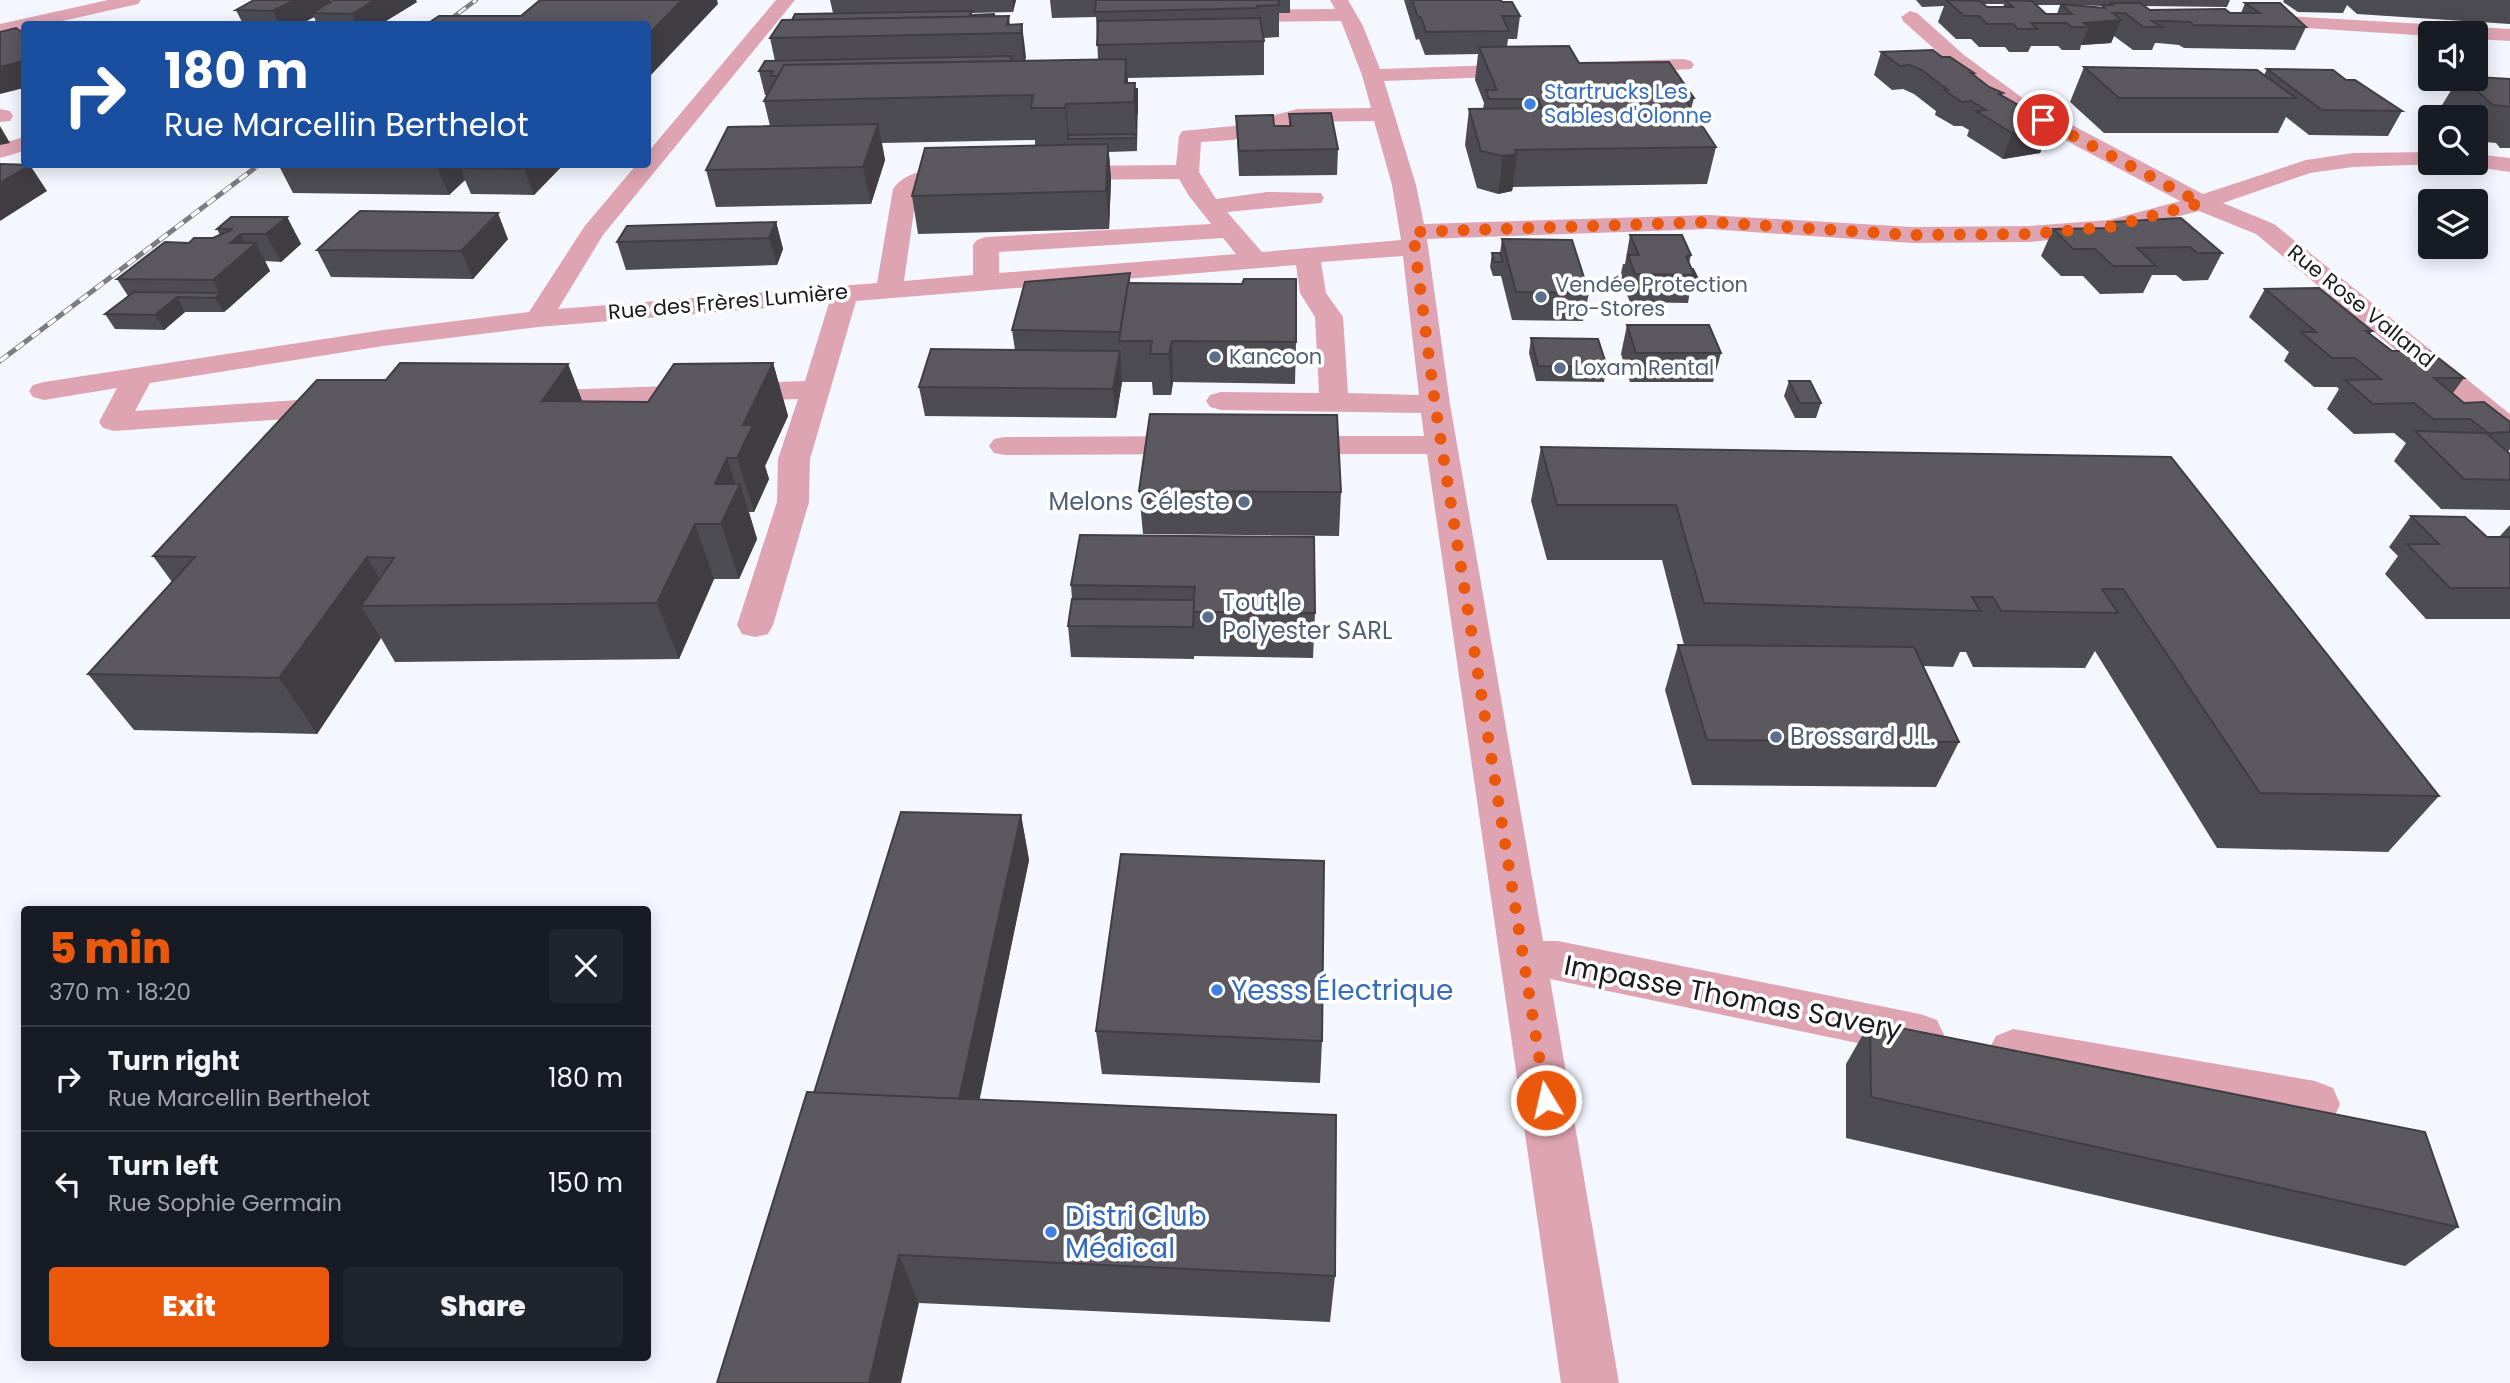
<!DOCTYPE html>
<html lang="en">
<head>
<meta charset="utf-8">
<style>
  body { margin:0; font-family:Poppins,sans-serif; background:#20242c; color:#f1f3f6; height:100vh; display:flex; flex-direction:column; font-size:26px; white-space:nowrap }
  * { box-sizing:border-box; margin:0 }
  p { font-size:23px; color:#9ea1a6 }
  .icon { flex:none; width:38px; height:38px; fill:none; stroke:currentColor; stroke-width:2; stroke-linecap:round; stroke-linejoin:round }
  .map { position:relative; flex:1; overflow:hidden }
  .side { position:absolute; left:21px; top:906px; width:630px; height:455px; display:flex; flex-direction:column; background:#171b24; border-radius:7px; box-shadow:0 4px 18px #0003 }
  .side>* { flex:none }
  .top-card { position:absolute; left:21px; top:21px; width:630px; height:147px; border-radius:7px; box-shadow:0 4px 18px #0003; background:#1a4fa0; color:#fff; overflow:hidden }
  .fabs { position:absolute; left:2418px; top:21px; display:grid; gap:14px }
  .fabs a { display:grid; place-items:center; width:70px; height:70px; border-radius:7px; background:#171b24; box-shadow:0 4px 18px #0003; font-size:35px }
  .pin { position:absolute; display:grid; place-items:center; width:60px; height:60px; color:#fff; margin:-30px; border:4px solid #fff; border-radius:50%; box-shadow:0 2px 7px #0007 }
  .me { position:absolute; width:77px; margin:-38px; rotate:351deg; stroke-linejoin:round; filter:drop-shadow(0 0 5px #0008) }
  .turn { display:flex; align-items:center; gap:24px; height:147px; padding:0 28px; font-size:32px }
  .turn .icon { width:91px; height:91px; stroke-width:2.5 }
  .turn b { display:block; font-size:49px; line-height:60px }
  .round { display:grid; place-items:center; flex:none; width:74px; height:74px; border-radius:7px; background:#20242c }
  .headline { display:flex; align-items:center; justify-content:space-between; height:119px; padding:0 28px }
  h1 { font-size:42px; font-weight:800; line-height:52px; color:#ea580c }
  .cta { display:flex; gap:14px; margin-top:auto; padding:14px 28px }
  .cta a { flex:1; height:80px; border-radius:7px; background:#ea580c; color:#fff; font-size:28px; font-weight:800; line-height:80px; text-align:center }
  .cta a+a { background:#20242c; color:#f1f3f6 }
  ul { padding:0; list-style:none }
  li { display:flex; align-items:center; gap:21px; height:105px; padding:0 28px; border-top:2px solid #363941 }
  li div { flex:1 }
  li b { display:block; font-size:26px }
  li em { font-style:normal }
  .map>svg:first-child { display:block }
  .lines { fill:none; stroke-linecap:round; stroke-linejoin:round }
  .minor { fill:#dfa4b2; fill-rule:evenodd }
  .rail-far1-casing { stroke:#7b7d82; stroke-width:4.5 }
  .rail-casing { stroke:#7b7d82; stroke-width:5 }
  .rail-far1 { stroke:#fff; stroke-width:2.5; stroke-dasharray:9; stroke-linecap:butt }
  .rail { stroke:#fff; stroke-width:3.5; stroke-dasharray:10; stroke-linecap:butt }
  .wall { fill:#4e4c53; fill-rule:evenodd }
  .shaded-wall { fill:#403e43 }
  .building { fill:#5b5860; stroke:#403e43; stroke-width:2 }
  .route { stroke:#ea580c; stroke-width:12; stroke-dasharray:0 21.6 }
  .shop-dot { fill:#3f7fe0; stroke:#fff; stroke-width:2.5 }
  .service-dot { fill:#5c6f8a; stroke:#fff; stroke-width:2.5 }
  .labels { text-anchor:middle; stroke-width:7; stroke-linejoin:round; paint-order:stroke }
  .far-shop-label { font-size:21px; fill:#366cbe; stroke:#fff; text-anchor:start }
  .far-service-label { font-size:21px; fill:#4e5e75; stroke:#fff; text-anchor:start }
  .far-street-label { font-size:21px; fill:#1a1b1f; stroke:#fff }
  .service-label { font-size:24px; fill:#4e5e75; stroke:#fff; text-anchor:start }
  .near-shop-label { font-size:28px; fill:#366cbe; stroke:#fff; text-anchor:start }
  .near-street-label { font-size:28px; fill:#1a1b1f; stroke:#fff }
</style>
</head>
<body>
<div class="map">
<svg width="2510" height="1383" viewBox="0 0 2510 1383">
  <rect width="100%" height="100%" fill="#f4f7fe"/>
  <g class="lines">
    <g class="minor">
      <path d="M108,0H141L138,4L49,24H24V30L0,36V24Z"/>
      <path d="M776,0H795L603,235L558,309L877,283L893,189C908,167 950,165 974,171L978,176L974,181C955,186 936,182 917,190L904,281L973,275V245L977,240L986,237L1211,224L1189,196L1179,179L1058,180L1050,178L1046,173L1050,168L1058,166L1176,165L1179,136L1182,131L1233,126L1298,109L1371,108L1362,75L1341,21L1229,22L1220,16L1229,10L1335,9L1330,0H1348L1363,26L1380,69L1528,64L1535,66L1538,70L1535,74L1528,76L1384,81L1416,185L1424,224L1709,215L1912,227L2029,226L2109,220L2180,201L2012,112L1950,63L1903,21L1901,17L1910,11L1917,13L1964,55L2028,102L2203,194L2306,160L2353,153L2431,152V163L2439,164L2353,167L2310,173L2223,203L2274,224L2510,414V438L2499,436L2256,234L2199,211L2110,234L2029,242L1912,243L1709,229L1427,239L1450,404L1543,941H1558L1920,1014L1937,1020L1944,1035L1937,1050L1920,1056L1550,979L1619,1383H1561L1427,454H1287L1276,452L1271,445L1276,438L1287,436H1424L1421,413L1221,410L1210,407L1206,401L1210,395L1221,392L1319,393L1315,317L1300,293L1296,265L856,301L810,459L809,502L773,625L768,634L755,637L742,634L737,625L777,502L778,459L798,399L528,409L517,406L513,400L517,394L528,391L805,381L829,303L538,327L383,346L150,383L135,411L342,397L353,400L357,406L353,412L342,415L114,431L103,428L99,422L117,388L44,400L33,397L29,391L33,385L44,382L383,330L529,312L584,227L637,164H648V152ZM1374,121L1392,185L1401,240L1262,252L1227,212L1321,203L1324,198L1321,193L1267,192L1216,199L1199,172L1201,142L1233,140L1298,122ZM1223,238L1236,254L999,273V252ZM1403,256L1419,395L1348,393L1343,317L1326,293L1321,262Z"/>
      <path d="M2250,14L2510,29V41L2476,39V33H2431V36L2243,24L2241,20L2243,16Z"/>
      <path d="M1684,59L1691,61L1694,65L1691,69L1620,73L1613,71L1610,67L1613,63L1620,61Z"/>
      <path d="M0,109L10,111L13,116L10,121L0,122Z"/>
      <path d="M24,137V151L0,158V144Z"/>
      <path d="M2476,154L2510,158V172L2468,166L2466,163H2476Z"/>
      <path d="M1199,436L1210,438L1215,445L1210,452L1199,454L1005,455L994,453L989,446L994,439L1005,437Z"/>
      <path d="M2013,1029L2315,1081L2333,1088L2340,1104L2333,1120L2315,1127L2013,1073L1996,1066L1988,1051L1996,1036Z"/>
    </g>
    <defs>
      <path id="rail-far1" d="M444,24L476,0"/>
      <path id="rail" d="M0,361L260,164"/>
    </defs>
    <use href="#rail-far1" class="rail-far1-casing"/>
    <use href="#rail" class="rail-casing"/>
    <use href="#rail-far1" class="rail-far1"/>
    <use href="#rail" class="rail"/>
  </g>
  <g class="wall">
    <path d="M830,0H1016L1013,12L972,13V15L1009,16L1010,25L1022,24L1025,61L1098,59L1096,17L1052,18L1050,0H1290V13H1279V37L1264,38V75L1128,78V83L1135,89H1137V151L1109,152L1111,180L1109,229L918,234L912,196L1035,145V140L882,143L885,160L871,204L716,207L706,170L770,126L764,101L767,95H765L759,71L775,61L770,38L792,20L833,13Z"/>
    <path d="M1404,0H1501L1520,16L1517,39H1508L1507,46L1579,63L1694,98L1691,109L1716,147L1707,184L1513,187L1512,191L1498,194L1477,188L1465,145L1469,109H1483L1484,103L1475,80L1478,54L1425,55L1419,39L1416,40Z"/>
    <path d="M1916,0H2230L2227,7L2144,6L2150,10L2241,13L2245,3L2306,27L2295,50L2184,48L2179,45L2158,43H2155L2152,50H2133L2114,36L2111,43L2081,45L2080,50H2062L2058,46H2031L2028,52H2009L2005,47H1979L1971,39H1956L1938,22L1944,6L1922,7ZM1984,4H2004L2003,7H1987ZM2037,5H2060L2057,14H2046ZM2074,5L2102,6V8Z"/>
    <path d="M2284,0H2510V24L2357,14L2347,5L2343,13L2298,12L2283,2Z"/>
    <path d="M330,2H417L381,24H317L314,17L301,24H243L236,10Z"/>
    <path d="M1881,52L1942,57L1974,73V76L1989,87L2003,93L2002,95L2041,118L2040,122L2050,128L2040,153L2003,159L1967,136L1969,130L1962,126H1954L1935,115L1936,111L1914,94L1903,89L1892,90L1874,75Z"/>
    <path d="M2084,67L2264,75L2267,69L2346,80L2402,111L2388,136L2309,135L2286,117L2278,133H2104L2070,102Z"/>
    <path d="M2458,79H2510V148H2500L2496,143L2476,141V117H2447L2439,110Z"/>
    <path d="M1289,114L1338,149L1337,175L1239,176L1237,141L1236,116L1274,126H1289Z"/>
    <path d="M278,164H564L534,195L471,194L465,180L449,195L293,193Z"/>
    <path d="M287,217L301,244L281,262L265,261L270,271L224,312H185L164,330L115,329L105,314L128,296L117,279L189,243L213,238L220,235L217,229Z"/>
    <path d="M776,222L783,249L777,265L626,270L617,242Z"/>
    <path d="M2109,222L2222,253L2208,280L2183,281L2176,275H2152L2143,293L2100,294L2083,276H2061L2041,256L2053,229L2106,228Z"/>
    <path d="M1630,235L1691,255L1689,263L1697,277L1694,291H1690L1688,303L1630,302L1620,278L1623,264H1625Z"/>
    <path d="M508,239L473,279L331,277L317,250Z"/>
    <path d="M1502,239L1589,293L1583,321L1512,320L1501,276H1493L1490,267L1492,253H1500Z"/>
    <path d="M1130,273V283L1296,342L1295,384L1173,382L1171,395H1153L1152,382H1122L1116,418L925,416L919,387L1015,350L1012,330Z"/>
    <path d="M2265,289L2372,331L2370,334L2392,351L2464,378L2453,393L2464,403L2510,422V449L2508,452L2510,454V510L2441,509L2394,461L2406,443L2394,433L2354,434L2327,409L2339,389L2337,387H2314L2284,361L2289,352L2249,317Z"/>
    <path d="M1627,325L1721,353L1713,382H1630L1621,354Z"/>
    <path d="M1531,338L1607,367L1604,382L1536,381L1529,353Z"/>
    <path d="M773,363L788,416L765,466L769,479L754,512H749L757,539L739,579H714L679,659L395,662L381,638L317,734L134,730L88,674L172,582L153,556L386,380L568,364L582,401L648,402Z"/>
    <path d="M1789,381L1821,403L1816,418H1795L1784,396Z"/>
    <path d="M1541,447L2171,457L2439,796L2388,852L2217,848L2095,651L2085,668L1973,667L1966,652H1960L1953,667L1923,666L1959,742L1936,787L1692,785L1665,690L1678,645H1684L1662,560H1547L1531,501Z"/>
    <path d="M1139,491L1341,492L1339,536L1143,534Z"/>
    <path d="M2411,516L2487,537H2499L2510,525V619H2426L2385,574L2398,556L2389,547Z"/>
    <path d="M1080,535L1315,613L1313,658L1194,656V659L1071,657L1068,626L1072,599L1071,585Z"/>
    <path d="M1021,815L1029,860L979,1100L1335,1276L1330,1322L919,1303L814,1093Z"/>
    <path d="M1870,1022L2458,1227L2405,1266L1846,1138V1064Z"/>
    <path d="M1096,1031L1322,1041L1320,1083L1102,1074Z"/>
  </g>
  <g class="shaded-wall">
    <path d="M295,0H331L328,10L312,13L314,17L301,24H279L273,11Z"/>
    <path d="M375,0H416L417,2L381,24H356L352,14Z"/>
    <path d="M682,0H717L718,4L650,76L648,67V35Z"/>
    <path d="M1012,0H1016L1013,12Z"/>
    <path d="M2121,20L2111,43L2081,45L2089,27L2084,23Z"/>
    <path d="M1022,24L1026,57L1024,67L1021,33Z"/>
    <path d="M1126,59L1129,102L1125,83Z"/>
    <path d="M24,61V88L0,94V67Z"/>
    <path d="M1135,83L1137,114V89L1138,101L1137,147L1134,102Z"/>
    <path d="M1066,104L1069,139H1068L1069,152L1065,108Z"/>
    <path d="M878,124L885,160L871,204L863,167Z"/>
    <path d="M0,126L10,143L0,145Z"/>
    <path d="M2050,128L2040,153L2003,159L2012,133Z"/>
    <path d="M1108,144L1111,180L1109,229L1106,191Z"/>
    <path d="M1517,154L1512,191L1498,194L1503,156Z"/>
    <path d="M436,164H482L460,168L465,180L449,195Z"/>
    <path d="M529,164H564L534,195L524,169Z"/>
    <path d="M30,165L47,191L0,221V183Z"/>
    <path d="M498,213L508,239L473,279L461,251Z"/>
    <path d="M287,217L301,244L281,262L266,234Z"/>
    <path d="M776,222L783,249L777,265L769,238Z"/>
    <path d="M241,234L249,249L256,243L270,271L229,308L213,280L230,243Z"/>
    <path d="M221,293L229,308L224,312L215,298Z"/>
    <path d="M177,297L185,312L164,330L155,315Z"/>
    <path d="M1172,341L1173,382L1171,395L1169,354Z"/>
    <path d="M1120,353L1122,382L1116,418L1113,389Z"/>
    <path d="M773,363L788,416L765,466L769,479L754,512L737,458L743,425Z"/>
    <path d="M568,364L588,416L542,401Z"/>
    <path d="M727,458L737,489L740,484L757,539L739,579L721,524L715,484Z"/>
    <path d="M695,524L714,579L679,659L657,603Z"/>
    <path d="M367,557L395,606H361L381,638L317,734L279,678Z"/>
    <path d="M1021,815L1029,860L969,1151L956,1110Z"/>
    <path d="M899,1255L919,1303L901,1383H869Z"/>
  </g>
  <g class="building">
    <path d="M254,0H295L273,11L236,10Z"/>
    <path d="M334,0H375L352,14L312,13Z"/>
    <path d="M540,0H682L648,35V24H427L439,16H521Z"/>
    <path d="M1096,0H1279V5L1257,6L1258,8L1095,12Z"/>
    <path d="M1412,0H1501L1502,2H1512L1520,16H1502L1509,31L1426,32L1421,17H1418Z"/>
    <path d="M1946,0L1980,1L1987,7H2013L2005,0L2032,1L2046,14H2072L2061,4L2105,8L2102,5H2114L2110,3H2140L2150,10L2225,9L2230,13H2260L2245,3H2280L2306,27L2194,25L2190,22L2168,21H2152L2162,27H2143L2125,13H2113L2121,20L2084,23L2089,27H2071L2067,23H2031L2037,29H2018L2013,24H1987L1979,16H1964Z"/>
    <path d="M972,11L970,15L994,14V16L792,20L795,14H802Z"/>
    <path d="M1009,16L1007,25L1022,24L1021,33L770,38L782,20Z"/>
    <path d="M1260,18L1264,41L1097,45L1098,21Z"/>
    <path d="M16,28L24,34V61L0,67V32Z"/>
    <path d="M1569,46L1579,63L1669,62L1694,98H1684L1716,147L1515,150L1517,154L1503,156L1481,151L1469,109L1542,108L1538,99H1489L1486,90H1497L1479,47Z"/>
    <path d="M1933,50L1942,57H1950L1974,73H1971L1989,87L2003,93L1999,94L2041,118L2034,119L2050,128L2012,133L1976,111L1986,110L1971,101L1962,102L1944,90H1948L1922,70L1910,65L1900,66L1881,52Z"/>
    <path d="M1012,56L1011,61L784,65L778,76H771L773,71H759L765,61Z"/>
    <path d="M1126,59L1125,83H1135L1134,102L1066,104L1065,108H1031L1033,95L764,101L784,65Z"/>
    <path d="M2084,67L2257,70L2296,98H2119Z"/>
    <path d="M2267,69L2333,70L2346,80H2355L2402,111L2322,110Z"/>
    <path d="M2476,77L2510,79V107L2493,105L2464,79H2476Z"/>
    <path d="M1135,89H1137V114Z"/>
    <path d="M1331,113L1338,149L1239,151L1236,116L1273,115L1274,126H1291L1289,114Z"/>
    <path d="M878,124L863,167L706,170L728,127Z"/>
    <path d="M1136,134V138L1068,139V135Z"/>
    <path d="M1108,144L1106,191L912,196L925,148Z"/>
    <path d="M0,164L30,165L0,183Z"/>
    <path d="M464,164H529L524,169L460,168Z"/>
    <path d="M360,211L498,213L461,251L317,250Z"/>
    <path d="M231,217H287L266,234H241L230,243H256L213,280L117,279L165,242L189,243L194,238H213L233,229H217Z"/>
    <path d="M2181,218L2222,253H2197L2190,247L2137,248L2156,266H2113L2095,249H2073L2053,229L2116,228L2109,222Z"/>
    <path d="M776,222L769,238L617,242L627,226Z"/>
    <path d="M1630,235H1682L1691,255L1686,256L1694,275L1635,274L1628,255H1639Z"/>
    <path d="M1502,239L1572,240L1589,293L1516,292Z"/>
    <path d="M1492,253H1500L1503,262H1494Z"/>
    <path d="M1692,269H1693L1697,277H1694V275Z"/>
    <path d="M1130,273L1120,332L1012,330L1025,282Z"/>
    <path d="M1244,279H1296V342L1172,341L1169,354H1150L1152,341H1119L1128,283L1242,284Z"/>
    <path d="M2319,288L2372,331H2366L2392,351H2429L2464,378H2434L2464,403L2484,402L2510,422V432L2488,433L2470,419H2433L2414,403L2373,404L2345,380L2381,379L2355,358H2332L2301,332H2316L2265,289Z"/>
    <path d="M134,292L221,293L215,298L177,297L155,315L105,314Z"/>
    <path d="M1627,325H1709L1721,353H1636Z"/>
    <path d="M1531,338L1598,339L1607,367L1538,366Z"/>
    <path d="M931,349L1120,351L1113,389L919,387Z"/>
    <path d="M400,363L568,364L542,401L648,402L674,364L773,363L743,425H753L737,458H727L715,484H740L721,524H695L657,603L361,606L394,558L367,557L279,678L88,674L195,557L153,556L317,380H386Z"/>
    <path d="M1789,381H1810L1821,403H1800Z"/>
    <path d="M1150,414L1337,415L1341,492L1139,491Z"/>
    <path d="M2415,431L2486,433L2510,454V480L2464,479Z"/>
    <path d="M1541,447L2171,457L2439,796L2260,793L2123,589H2102L2118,613L2001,611L1993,597H1972L1980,611L1704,603L1676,505H1557Z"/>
    <path d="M2411,516L2465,517L2487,537H2510V588H2450L2407,544H2439Z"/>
    <path d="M1080,535L1314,537L1315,613L1192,612L1195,587L1071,585Z"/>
    <path d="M1072,599L1194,600L1193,627L1068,626Z"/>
    <path d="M1678,645L1914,647L1959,742L1707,740Z"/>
    <path d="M901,812L1021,815L959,1099L814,1093Z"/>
    <path d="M1121,854L1324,861L1322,1041L1096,1031Z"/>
    <path d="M1870,1022L2425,1132L2458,1227L1871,1097Z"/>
    <path d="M807,1092L1336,1115L1335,1276L899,1255L869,1383H717Z"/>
  </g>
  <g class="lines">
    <path class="route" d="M1546,1100L1435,404L1413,232L1709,222L1912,235L2029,234L2110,227L2201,203L2043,120"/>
  </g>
  <g class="shop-dot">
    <circle cx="1530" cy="104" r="7"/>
    <circle cx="1217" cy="990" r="7"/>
    <circle cx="1051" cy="1232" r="7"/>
  </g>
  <g class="service-dot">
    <circle cx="1541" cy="297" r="7"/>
    <circle cx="1215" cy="357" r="7"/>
    <circle cx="1560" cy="368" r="7"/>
    <circle cx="1244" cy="502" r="7"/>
    <circle cx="1208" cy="617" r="7"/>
    <circle cx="1776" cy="737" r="7"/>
  </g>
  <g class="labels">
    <g class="far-shop-label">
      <text x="1544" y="99">Startrucks Les<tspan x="1544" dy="24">Sables d'Olonne</tspan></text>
    </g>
    <g class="far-service-label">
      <text x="1555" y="292">Vendée Protection<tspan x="1555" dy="24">Pro-Stores</tspan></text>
      <text x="1229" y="364">Kancoon</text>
      <text x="1574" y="375">Loxam Rental</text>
    </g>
    <g class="far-street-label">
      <text transform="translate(728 302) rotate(-5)" y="7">Rue des Frères Lumière</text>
      <text transform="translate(2361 306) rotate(39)" y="7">Rue Rose Valland</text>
    </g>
    <g class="service-label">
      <text x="1230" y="510" text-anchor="end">Melons Céleste</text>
      <text x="1222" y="611">Tout le<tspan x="1222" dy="28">Polyester SARL</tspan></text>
      <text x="1790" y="745">Brossard J.L.</text>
    </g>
    <g class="near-shop-label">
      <text x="1231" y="1000">Yesss Électrique</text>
      <text x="1065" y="1226">Distri Club<tspan x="1065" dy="32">Médical</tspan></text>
    </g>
    <g class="near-street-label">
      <text transform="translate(1733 997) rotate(11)" y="10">Impasse Thomas Savery</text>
    </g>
  </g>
</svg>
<div class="fabs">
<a><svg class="icon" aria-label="sound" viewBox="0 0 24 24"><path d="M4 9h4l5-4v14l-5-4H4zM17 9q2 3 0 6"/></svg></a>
<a><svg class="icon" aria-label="search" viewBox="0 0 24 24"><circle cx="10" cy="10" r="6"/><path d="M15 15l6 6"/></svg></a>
<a><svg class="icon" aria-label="layers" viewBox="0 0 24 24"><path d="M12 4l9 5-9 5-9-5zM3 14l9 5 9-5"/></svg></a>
</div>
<div class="pin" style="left:2043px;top:120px;background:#d93025"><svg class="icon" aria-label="arrive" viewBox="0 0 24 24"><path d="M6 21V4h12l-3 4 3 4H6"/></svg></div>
<svg class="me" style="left:1546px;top:1100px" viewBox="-20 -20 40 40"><circle r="17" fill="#ea580c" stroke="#fff" stroke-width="3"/><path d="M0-11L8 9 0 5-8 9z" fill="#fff"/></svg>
<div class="top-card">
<div class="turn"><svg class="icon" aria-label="right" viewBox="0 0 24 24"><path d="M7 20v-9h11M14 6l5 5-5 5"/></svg><div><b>180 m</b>Rue Marcellin Berthelot</div></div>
</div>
<section class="side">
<div class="headline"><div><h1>5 min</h1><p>370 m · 18:20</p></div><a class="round"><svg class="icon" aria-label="close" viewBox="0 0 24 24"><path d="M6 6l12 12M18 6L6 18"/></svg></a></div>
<ul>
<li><svg class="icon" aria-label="right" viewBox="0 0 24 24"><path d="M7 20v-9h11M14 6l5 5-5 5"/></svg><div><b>Turn right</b><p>Rue Marcellin Berthelot</p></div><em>180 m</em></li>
<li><svg class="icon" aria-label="left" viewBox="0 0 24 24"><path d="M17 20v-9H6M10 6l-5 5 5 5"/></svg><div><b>Turn left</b><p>Rue Sophie Germain</p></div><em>150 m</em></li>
</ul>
<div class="cta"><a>Exit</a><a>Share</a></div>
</section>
</div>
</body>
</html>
